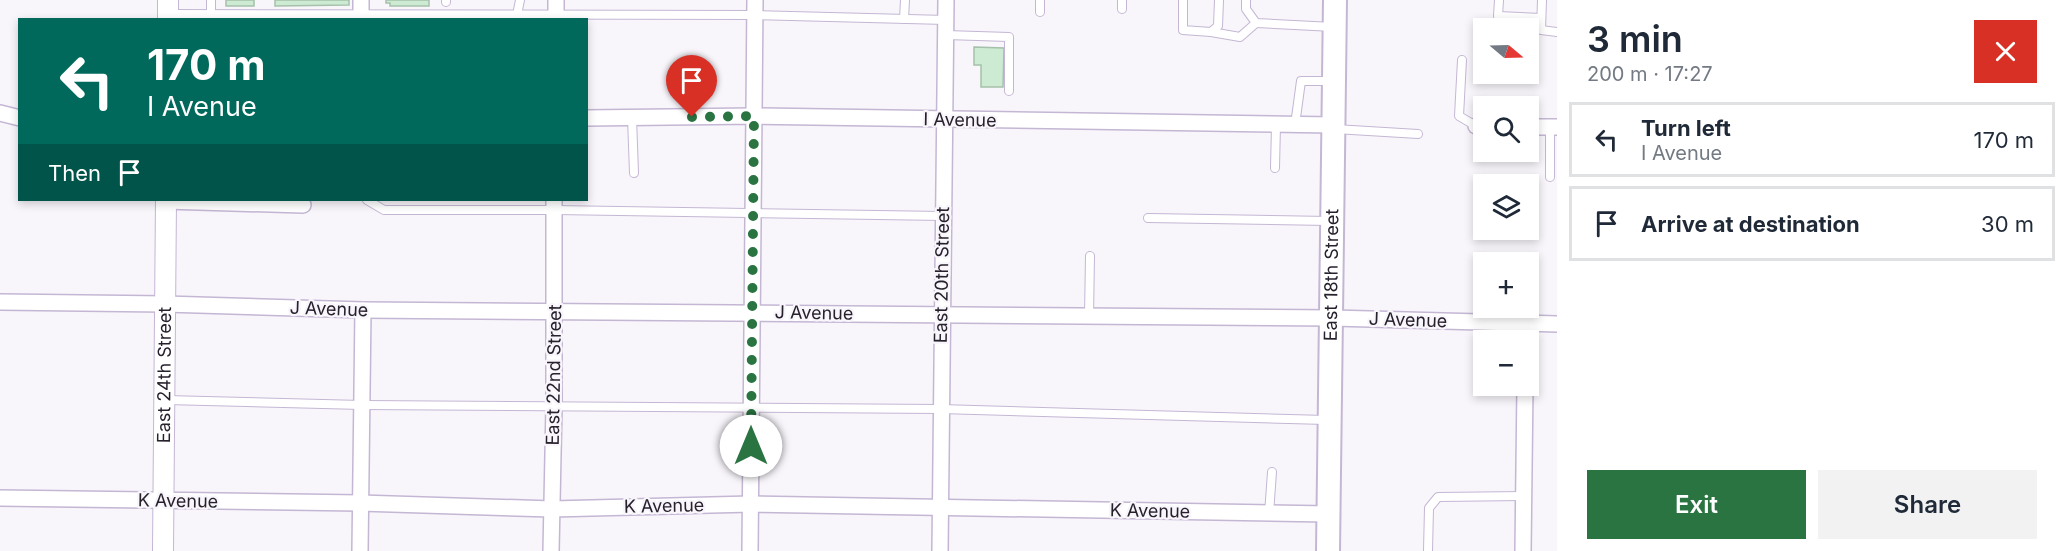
<!DOCTYPE html>
<html lang="en">
<head>
<meta charset="utf-8">
<style>
  body { margin:0; font-family:Inter,sans-serif; background:#f2f2f3; color:#1f2937; height:100vh; display:flex; flex-direction:column; font-size:22px; white-space:nowrap }
  * { box-sizing:border-box; margin:0 }
  p { font-size:20px; color:#747a83 }
  .icon { flex:none; width:33px; height:33px; fill:none; stroke:currentColor; stroke-width:2; stroke-linecap:round; stroke-linejoin:round }
  .map { position:relative; flex:1; overflow:hidden }
  .sheet { display:flex; flex-direction:column; background:#fff; width:510px }
  .sheet>* { flex:none }
  .top-card { position:absolute; left:18px; top:18px; width:570px; height:183px; border-radius:0px; box-shadow:0 3px 9px #0003; background:#00695c; color:#fff; overflow:hidden }
  .needle { width:39px; rotate:109deg }
  .fabs { position:absolute; left:1473px; top:18px; display:grid; gap:12px }
  .fabs a { display:grid; place-items:center; width:66px; height:66px; border-radius:0px; background:#fff; box-shadow:0 3px 9px #0003; font-size:30px }
  .pin { position:absolute; display:grid; place-items:center; width:51px; height:51px; color:#fff; margin:-62px -26px; border-radius:50% 50% 50% 0; rotate:-45deg; box-shadow:0 0 6px #0007 }
  .pin .icon { rotate:45deg }
  .me { position:absolute; width:66px; margin:-33px; rotate:0deg; stroke-linejoin:round; filter:drop-shadow(0 0 4px #0008) }
  .turn { display:flex; align-items:center; gap:21px; height:126px; padding:0 30px; font-size:27px }
  .turn .icon { width:78px; height:78px; stroke-width:2.5 }
  .turn b { display:block; font-size:42px; line-height:51px }
  .then { display:flex; align-items:center; height:57px; padding:0 30px; background:#0003; gap:12px; font-size:22px }
  .round { display:grid; place-items:center; flex:none; width:63px; height:63px; border-radius:0px; background:#f2f2f3 }
  .head { display:flex; align-items:center; justify-content:space-between; height:102px; padding:0 30px }
  h1 { font-size:36px; font-weight:600; line-height:45px }
  .button { display:flex; gap:12px; margin-top:auto; padding:12px 30px }
  .button a { flex:1; height:69px; border-radius:0px; background:#2a7442; color:#fff; font-size:24px; font-weight:600; line-height:69px; text-align:center }
  .button a+a { background:#f2f2f3; color:#1f2937 }
  ul { padding:0; list-style:none }
  li { display:flex; align-items:center; gap:18px; height:75px; margin:0 12px 9px; padding:0 18px; border:3px solid #e0e1e3; border-radius:0px }
  li div { flex:1 }
  li b { display:block; font-size:22px }
  li em { font-style:normal }
  main { display:flex; flex:1; min-height:0 }
  .map>svg:first-child { display:block }
  .building { fill:#cdead3; stroke:#a5c1ab; stroke-width:1.5 }
  .lines { fill:none; stroke-linecap:round; stroke-linejoin:round }
  .service-casing { stroke:#c4b7d4; stroke-width:10 }
  .minor-casing { stroke:#c4b7d4; stroke-width:18 }
  .tertiary-casing { stroke:#c4b7d4; stroke-width:22 }
  .secondary-casing { stroke:#c4b7d4; stroke-width:26 }
  .service { stroke:#fff; stroke-width:8 }
  .minor { stroke:#fff; stroke-width:15 }
  .tertiary { stroke:#fff; stroke-width:20 }
  .secondary { stroke:#fff; stroke-width:22 }
  .route { stroke:#2a7442; stroke-width:10; stroke-dasharray:0 18 }
  .labels { text-anchor:middle; stroke-width:4.5; stroke-linejoin:round; paint-order:stroke }
  .street-label { font-size:18px; fill:#27212d; stroke:#f8f5fb }
</style>
</head>
<body>
<main>
<div class="map">
<svg width="1557" height="551" viewBox="0 0 1557 551">
  <rect width="100%" height="100%" fill="#f8f5fb"/>
  <g class="building">
    <rect x="226" y="0" width="28" height="6"/>
    <path d="M275,0H349V5L275,6Z"/>
    <path d="M386,0H429V6H390V3H386Z"/>
    <path d="M974,47L1004,48L1003,87H981V65H974Z"/>
  </g>
  <g class="lines">
    <defs>
      <g id="service">
        <path d="M1122,0V9"/>
        <path d="M1183,0V30L1211,32L1218,26L1219,0"/>
        <path d="M1246,0V9L1256,23L1333,27"/>
        <path d="M1499,0L1498,16L1541,18"/>
        <path d="M1542,0L1541,30L1557,32"/>
        <path d="M446,2V0"/>
        <path d="M1040,12V0"/>
        <path d="M169,14L755,15L946,20"/>
        <path d="M211,14V0"/>
        <path d="M517,15L520,0"/>
        <path d="M904,19L905,0"/>
        <path d="M1211,32L1240,37L1256,23"/>
        <path d="M946,35L1009,37V91"/>
        <path d="M1462,60L1459,116L1476,126"/>
        <path d="M632,118L634,173"/>
        <path d="M1295,125L1301,81H1333"/>
        <path d="M1335,129L1418,134"/>
        <path d="M1275,168L1276,125"/>
        <path d="M1550,177V127"/>
        <path d="M367,200L384,210H555L943,216"/>
        <path d="M1148,218L1329,221"/>
        <path d="M1089,316L1090,256"/>
        <path d="M166,400L362,405L940,409L1326,420"/>
        <path d="M1269,514L1272,472"/>
        <path d="M1428,551L1429,508L1438,497L1523,496"/>
      </g>
      <g id="minor">
        <path d="M361,20V0"/>
        <path d="M556,20V0"/>
        <path d="M0,113L20,118"/>
        <path d="M586,118L754,116L1333,125"/>
        <path d="M1476,126H1484"/>
        <path d="M1528,127H1557"/>
        <path d="M166,201L303,205"/>
        <path d="M0,302L165,304L363,310L1333,318L1557,324"/>
        <path d="M1526,340V324"/>
        <path d="M0,498L360,503L552,509L751,504L1328,514"/>
        <path d="M360,551L363,310"/>
        <path d="M551,551L554,406V200"/>
        <path d="M750,551L755,0"/>
        <path d="M940,551L946,0"/>
        <path d="M1523,551L1525,386"/>
      </g>
      <g id="tertiary">
        <path d="M168,20V0"/>
        <path id="s1" d="M163,551L166,200"/>
      </g>
      <g id="secondary">
        <path id="s2" d="M1328,551L1335,0"/>
      </g>
    </defs>
    <use href="#service" class="service-casing"/>
    <use href="#minor" class="minor-casing"/>
    <use href="#tertiary" class="tertiary-casing"/>
    <use href="#secondary" class="secondary-casing"/>
    <use href="#service" class="service"/>
    <use href="#minor" class="minor"/>
    <use href="#tertiary" class="tertiary"/>
    <use href="#secondary" class="secondary"/>
  </g>
  <g class="lines">
    <path class="route" d="M692,117L754,116L751,446"/>
  </g>
  <g class="labels">
    <g class="street-label">
      <text transform="translate(960 120) rotate(1)" y="6">I Avenue</text>
      <text transform="translate(942 275) rotate(-89)" y="6">East 20th Street</text>
      <text dy="6" stroke="none"><textPath href="#s2" startOffset="276">East 18th Street</textPath></text>
      <text transform="translate(329 309) rotate(2)" y="6">J Avenue</text>
      <text transform="translate(814 313) rotate(1)" y="6">J Avenue</text>
      <text transform="translate(1408 320) rotate(2)" y="6">J Avenue</text>
      <text dy="6" stroke="none"><textPath href="#s1" startOffset="176">East 24th Street</textPath></text>
      <text transform="translate(554 375) rotate(-89)" y="6">East 22nd Street</text>
      <text transform="translate(178 501) rotate(1)" y="6">K Avenue</text>
      <text transform="translate(664 506) rotate(-1)" y="6">K Avenue</text>
      <text transform="translate(1150 511) rotate(1)" y="6">K Avenue</text>
    </g>
  </g>
</svg>
<div class="fabs">
<a><svg class="needle" viewBox="-14 -14 28 28"><path d="M0-13l5 13h-10z" fill="#e53935"/><path d="M0 13l5-13h-10z" fill="#747a83"/></svg></a>
<a><svg class="icon" aria-label="search" viewBox="0 0 24 24"><circle cx="10" cy="10" r="6"/><path d="M15 15l6 6"/></svg></a>
<a><svg class="icon" aria-label="layers" viewBox="0 0 24 24"><path d="M12 4l9 5-9 5-9-5zM3 14l9 5 9-5"/></svg></a>
<a>+</a>
<a>−</a>
</div>
<div class="pin" style="left:692px;top:117px;background:#d93025"><svg class="icon" aria-label="arrive" viewBox="0 0 24 24"><path d="M6 21V4h12l-3 4 3 4H6"/></svg></div>
<svg class="me" style="left:751px;top:446px" viewBox="-20 -20 40 40"><circle r="19" fill="#fff"/><path d="M0-13L10 11 0 6-10 11z" fill="#2a7442"/></svg>
<div class="top-card">
<div class="turn"><svg class="icon" aria-label="left" viewBox="0 0 24 24"><path d="M17 20v-9H6M10 6l-5 5 5 5"/></svg><div><b>170 m</b>I Avenue</div></div>
<div class="then">Then<svg class="icon" aria-label="arrive" viewBox="0 0 24 24"><path d="M6 21V4h12l-3 4 3 4H6"/></svg></div>
</div>
</div>
<section class="sheet">
<div class="head"><div><h1>3 min</h1><p>200 m · 17:27</p></div><a class="round" style="background:#d93025;color:#fff"><svg class="icon" aria-label="close" viewBox="0 0 24 24"><path d="M6 6l12 12M18 6L6 18"/></svg></a></div>
<ul>
<li><svg class="icon" aria-label="left" viewBox="0 0 24 24"><path d="M17 20v-9H6M10 6l-5 5 5 5"/></svg><div><b>Turn left</b><p>I Avenue</p></div><em>170 m</em></li>
<li><svg class="icon" aria-label="arrive" viewBox="0 0 24 24"><path d="M6 21V4h12l-3 4 3 4H6"/></svg><div><b>Arrive at destination</b></div><em>30 m</em></li>
</ul>
<div class="button"><a>Exit</a><a>Share</a></div>
</section>
</main>
</body>
</html>
